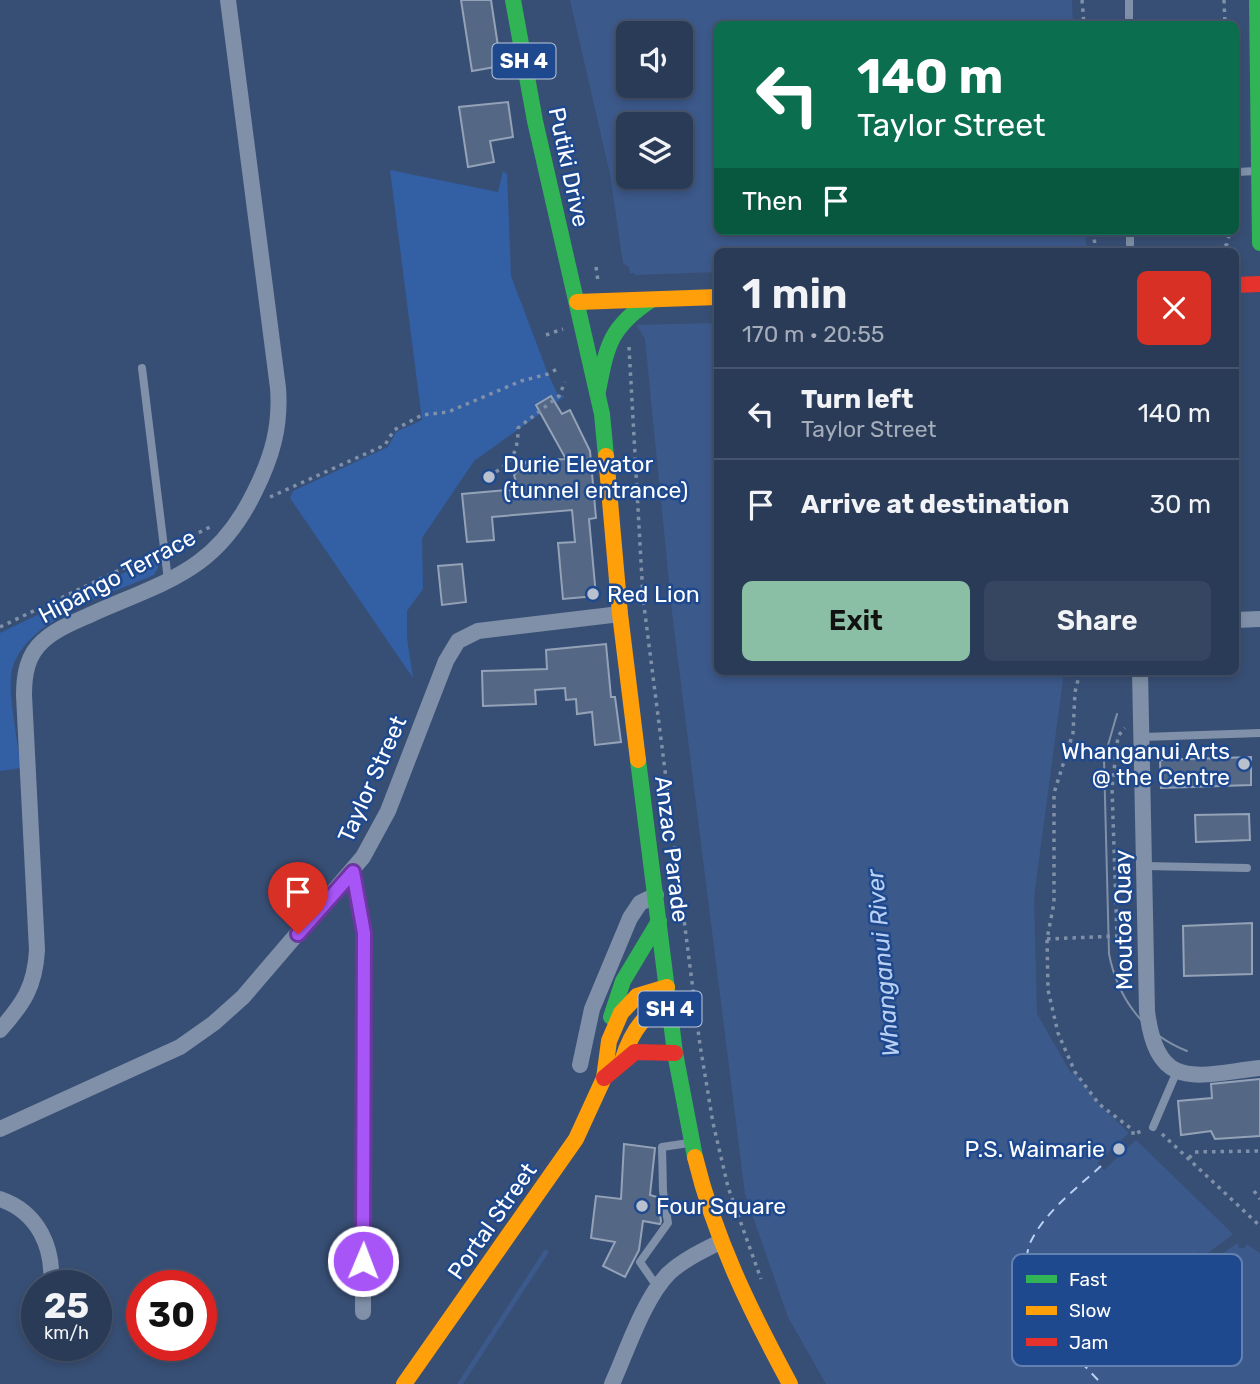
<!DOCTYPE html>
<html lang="en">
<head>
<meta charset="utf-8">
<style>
  body { margin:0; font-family:Rubik,sans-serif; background:#364661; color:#f1f3f6; height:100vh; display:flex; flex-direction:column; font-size:26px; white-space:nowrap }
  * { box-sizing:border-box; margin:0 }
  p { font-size:23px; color:#a5adba }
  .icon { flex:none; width:38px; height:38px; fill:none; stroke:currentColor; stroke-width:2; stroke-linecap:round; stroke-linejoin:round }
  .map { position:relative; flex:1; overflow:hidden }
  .drawer { position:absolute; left:714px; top:248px; width:525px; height:427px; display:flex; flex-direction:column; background:#2a3b58; border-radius:10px; box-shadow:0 4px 10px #0003,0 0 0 2px #46556e }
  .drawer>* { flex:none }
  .hud { position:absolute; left:714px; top:21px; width:525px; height:214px; border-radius:10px; box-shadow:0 4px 10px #0003,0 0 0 2px #46556e; background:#0b6e4f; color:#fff; overflow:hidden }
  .tools { position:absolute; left:616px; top:21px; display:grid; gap:14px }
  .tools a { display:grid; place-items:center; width:77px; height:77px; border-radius:10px; background:#2a3b58; box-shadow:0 4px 10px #0003,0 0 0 2px #46556e; font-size:35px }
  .speed { position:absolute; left:21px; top:1270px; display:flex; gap:14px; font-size:35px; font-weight:700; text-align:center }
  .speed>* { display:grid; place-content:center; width:91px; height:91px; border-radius:50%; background:#2a3b58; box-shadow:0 4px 10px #0003,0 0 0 2px #46556e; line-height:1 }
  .speed small { font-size:18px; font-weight:400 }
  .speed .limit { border:10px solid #d22; background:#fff; color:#111 }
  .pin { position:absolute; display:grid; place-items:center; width:60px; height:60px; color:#fff; margin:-72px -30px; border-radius:50% 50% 50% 0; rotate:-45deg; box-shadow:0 0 7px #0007 }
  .pin .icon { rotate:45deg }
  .me { position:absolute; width:77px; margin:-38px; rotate:1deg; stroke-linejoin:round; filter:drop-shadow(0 0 5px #0008) }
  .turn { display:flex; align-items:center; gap:24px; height:147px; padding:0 28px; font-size:32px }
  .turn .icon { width:91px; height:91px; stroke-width:2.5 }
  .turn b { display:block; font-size:49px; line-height:60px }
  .then { display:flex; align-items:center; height:66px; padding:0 28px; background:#0003; gap:14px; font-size:26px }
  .round { display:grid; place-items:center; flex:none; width:74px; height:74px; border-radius:10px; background:#364661 }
  .headline { display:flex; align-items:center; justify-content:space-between; height:119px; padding:0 28px }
  h1 { font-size:42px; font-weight:600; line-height:52px }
  .button { display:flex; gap:14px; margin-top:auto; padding:14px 28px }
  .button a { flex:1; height:80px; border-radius:10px; background:#8abfa5; color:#111; font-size:28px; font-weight:600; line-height:80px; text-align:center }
  .button a+a { background:#364661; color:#f1f3f6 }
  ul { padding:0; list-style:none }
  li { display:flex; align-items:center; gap:21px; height:91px; padding:0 28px; border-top:2px solid #46556e }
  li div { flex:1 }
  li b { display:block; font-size:26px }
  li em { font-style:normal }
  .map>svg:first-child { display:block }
  .green { fill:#335fa5 }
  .water { fill:#3c598b; fill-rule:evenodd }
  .pier { fill:#384f75 }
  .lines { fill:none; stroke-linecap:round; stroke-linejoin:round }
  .stream { stroke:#3c598b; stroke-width:5 }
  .ferry { stroke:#b9d0f4; stroke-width:2; stroke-dasharray:9 7; stroke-linecap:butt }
  .building { fill:#546785; stroke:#94a2b7; stroke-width:2 }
  .path { stroke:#7f90a8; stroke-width:3.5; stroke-dasharray:3.5 5; stroke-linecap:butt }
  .lane { stroke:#7f90a8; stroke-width:8 }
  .street { stroke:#7f90a8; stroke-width:16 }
  .fast { stroke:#30b455; stroke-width:16 }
  .slow { stroke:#ff9f0a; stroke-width:16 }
  .jam { stroke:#e5322d; stroke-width:16 }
  .tram { stroke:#7f90a8; stroke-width:2 }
  .route-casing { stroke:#6d37a1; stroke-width:18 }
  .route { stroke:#a855f7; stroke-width:12 }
  .poi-dot { fill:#b9c1cf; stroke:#1f498e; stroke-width:2.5 }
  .labels { text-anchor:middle; stroke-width:5; stroke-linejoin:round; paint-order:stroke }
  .shield { fill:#1f498e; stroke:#bcc8dd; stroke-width:2 }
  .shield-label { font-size:21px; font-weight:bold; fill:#fff }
  .street-label { font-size:23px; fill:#fff; stroke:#1f498e }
  .poi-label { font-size:23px; fill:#fff; stroke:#1f498e; text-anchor:start }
  .water-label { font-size:24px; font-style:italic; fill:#b9d0f4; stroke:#1f498e }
  .key { fill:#1f498e; stroke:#6280b0; stroke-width:2 }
  .key-label { font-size:19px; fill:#fff }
</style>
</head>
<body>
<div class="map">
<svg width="1260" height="1384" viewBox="0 0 1260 1384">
  <rect width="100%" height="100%" fill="#384f75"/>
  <g class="green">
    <path d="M390,170L498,192L503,171L507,174L511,276L548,374L558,395L565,396L474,461L422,538L423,589L407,611V638L413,678L290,498L293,491L388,447L396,432L422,420Z"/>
    <path d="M159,556L158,568L154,575C110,594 16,622 11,677C9,699 18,744 21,768L0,771V633Z"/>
  </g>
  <path class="water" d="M570,0H1072L1073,24H718V231H1085L1087,252H718V672H1064L1034,897L1037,1014L1071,1073L1075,1072L1099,1104L1236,1237L1260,1253V1384H826L788,1317L745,1194L672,612L645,339L637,326L634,273H630L629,267L623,263L610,174ZM628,33H681V86H628ZM628,124H681V177H628Z"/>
  <g class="pier">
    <path d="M717,272V323L635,325L633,275Z"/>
    <path d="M1130,1132L1137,1139L1104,1170L1097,1163Z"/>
    <path d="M1236,1232L1247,1241L1245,1248H1239L1238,1243L1223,1253L1214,1265L1218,1269L1213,1275L1193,1259L1199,1252L1204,1256Z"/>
  </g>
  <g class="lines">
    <path class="stream" d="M460,1384L546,1252"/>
    <path class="ferry" d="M1101,1166C1077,1188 1046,1211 1031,1241C1010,1285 1074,1356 1102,1384"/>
  </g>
  <g class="building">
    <path d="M461,0H491L501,66L472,71Z"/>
    <path d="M508,102L513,137L490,141L494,162L468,167L459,107Z"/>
    <path d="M551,396L562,414L570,410L590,451L596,518L589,519L596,596L563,599L558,543L575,542L572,510L492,517L494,540L467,542L462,494L518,489L514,475L527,461L566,459L536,405Z"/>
    <path d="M462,564L466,602L442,605L438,566Z"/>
    <path d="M606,644L611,697H615L621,742L595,745L592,712L577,714L576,699L566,700L565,688L535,690L536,704L483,706L482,671L547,669L546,650Z"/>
    <path d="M1251,757V785L1161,788L1160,760Z"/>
    <path d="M1249,814L1250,840L1196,842L1195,815Z"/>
    <path d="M1252,923V974L1184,976L1183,926Z"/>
    <path d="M1260,1079V1136L1215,1139L1211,1131L1181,1135L1178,1101L1212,1098L1211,1084Z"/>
    <path d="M624,1144L655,1148L650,1195L657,1197L661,1221L660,1224L643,1221L639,1250L625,1277L603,1266L615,1242L591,1238L596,1196L621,1199Z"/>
  </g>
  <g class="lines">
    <g class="path">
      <path d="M1082,0L1084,24"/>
      <path d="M1224,0L1225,24"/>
      <path d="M1094,231L1095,252"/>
      <path d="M1219,252L1227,244L1230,231"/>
      <path d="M596,267L598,281"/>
      <path d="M546,335L563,329"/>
      <path d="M629,347L643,598L700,1045L713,1123L728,1187L761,1279"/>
      <path d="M489,477C511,461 518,456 518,428L559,396L565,382"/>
      <path d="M270,497L385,445L394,430L422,415L448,412L521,381L548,374L559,368"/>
      <path d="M176,544L210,527"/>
      <path d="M0,627L153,554"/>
      <path d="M1080,672L1075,692L1073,733L1054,793V903L1047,939L1048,990L1058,1033L1075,1072L1099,1104L1133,1130V1135L1141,1131"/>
      <path d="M1047,939L1117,936L1112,788L1118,736L1125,728"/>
      <path d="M1162,1134L1260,1226"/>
      <path d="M1189,1158L1195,1152L1260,1151"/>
      <path d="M1254,1191L1260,1199"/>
    </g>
    <g class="lane">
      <path d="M1129,0V24"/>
      <path d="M1236,172L1257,171"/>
      <path d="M1130,231V244"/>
      <path d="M142,368L168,580"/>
      <path d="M1143,737L1260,733"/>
      <path d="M1144,866L1247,868"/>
      <path d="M1153,1127L1177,1071"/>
      <path d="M658,1288L640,1262L668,1223L663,1191L662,1147L689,1143"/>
    </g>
    <g class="street">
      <path d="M1236,620L1260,619"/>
      <path d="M1140,672L1147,1011C1157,1093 1196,1075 1260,1068"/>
      <path d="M353,872L364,933L363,1312"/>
      <path d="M0,1030C24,1003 35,986 37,950L24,695C24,675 27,655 43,641C57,628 77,621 94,613C169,580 217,570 255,491C272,457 281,426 278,388L228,0"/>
      <path d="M580,1065L592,1009L630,918L640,903L656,895"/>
      <path d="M0,1129L180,1047L214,1023L243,997L363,857L388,811L446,661L458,641L478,631L620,614"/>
      <path d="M0,1199C38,1212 54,1247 51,1286"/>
      <path d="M612,1384C627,1351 644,1298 669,1273C683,1260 702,1251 720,1242"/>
    </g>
    <g class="fast">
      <path d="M513,0L535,121L602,414L606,456"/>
      <path d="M1257,0L1260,243"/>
      <path d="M598,391C607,345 610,327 651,300"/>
      <path d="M638,760L675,1053L695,1157"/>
      <path d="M611,1017L623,981L659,921"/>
    </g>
    <g class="slow">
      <path d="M577,302L718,297"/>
      <path d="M606,456L620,614L638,760"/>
      <path d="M622,1061C630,1035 643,1012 669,1002"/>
      <path d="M695,1157C715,1239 750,1310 790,1384"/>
      <path d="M404,1384L576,1139L604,1078L609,1041L621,1013L637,996L667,987"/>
    </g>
    <g class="jam">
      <path d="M1236,285L1260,284"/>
      <path d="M604,1078L635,1052L675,1053"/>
    </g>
    <path class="tram" d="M1117,714L1104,759L1109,954C1118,999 1144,1034 1187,1051"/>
  </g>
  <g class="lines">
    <defs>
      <path id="route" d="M298,934L353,872L364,933L363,1261"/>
    </defs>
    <use href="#route" class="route-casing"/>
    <use href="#route" class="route"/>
  </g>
  <g class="poi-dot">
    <circle cx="489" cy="477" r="7"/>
    <circle cx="593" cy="594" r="7"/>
    <circle cx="1244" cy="764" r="7"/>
    <circle cx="1119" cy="1149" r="7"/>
    <circle cx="642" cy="1206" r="7"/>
  </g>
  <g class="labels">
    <g class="shield">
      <rect x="492.5" y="43.5" width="63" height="35" rx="5"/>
      <rect x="638.5" y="991.5" width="63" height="35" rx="5"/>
    </g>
    <g class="shield-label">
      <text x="524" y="68">SH 4</text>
      <text x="670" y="1016">SH 4</text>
    </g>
    <g class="street-label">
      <text transform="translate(569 167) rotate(78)" y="8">Putiki Drive</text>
      <text transform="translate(117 576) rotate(-28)" y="8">Hipango Terrace</text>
      <text transform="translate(372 779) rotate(-66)" y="8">Taylor Street</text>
      <text transform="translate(672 849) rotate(83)" y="8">Anzac Parade</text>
      <text transform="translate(1123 920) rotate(-91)" y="8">Moutoa Quay</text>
      <text transform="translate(492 1221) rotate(-55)" y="8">Portal Street</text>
    </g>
    <g class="poi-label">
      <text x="503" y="472">Durie Elevator<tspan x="503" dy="26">(tunnel entrance)</tspan></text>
      <text x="607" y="602">Red Lion</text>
      <text x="1230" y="759" text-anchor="end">Whanganui Arts<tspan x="1230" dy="26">@ the Centre</tspan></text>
      <text x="1105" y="1157" text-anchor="end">P.S. Waimarie</text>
      <text x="656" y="1214">Four Square</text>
    </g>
    <g class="water-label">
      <text transform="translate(883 963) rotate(-95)" y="8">Whanganui River</text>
    </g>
  </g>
  <rect x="1012" y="1254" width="230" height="112" rx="10" class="key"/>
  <rect x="1026" y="1275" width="31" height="8" fill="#30b455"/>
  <rect x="1026" y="1306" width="31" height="9" fill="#ff9f0a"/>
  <rect x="1026" y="1338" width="31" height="8" fill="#e5322d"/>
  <g class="key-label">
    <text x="1069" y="1286">Fast</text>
    <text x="1069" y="1317">Slow</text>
    <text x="1069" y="1349">Jam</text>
  </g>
</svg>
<div class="tools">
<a><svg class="icon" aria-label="sound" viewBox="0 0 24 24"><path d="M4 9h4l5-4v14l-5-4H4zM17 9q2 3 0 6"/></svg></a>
<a><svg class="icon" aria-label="layers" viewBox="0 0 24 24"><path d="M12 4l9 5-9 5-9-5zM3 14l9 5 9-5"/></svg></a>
</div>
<div class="speed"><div>25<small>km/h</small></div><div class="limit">30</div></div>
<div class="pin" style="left:298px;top:934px;background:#d93025"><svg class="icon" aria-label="arrive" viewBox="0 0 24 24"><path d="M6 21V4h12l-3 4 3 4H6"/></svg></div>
<svg class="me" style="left:363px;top:1261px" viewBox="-20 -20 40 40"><circle r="17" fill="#a855f7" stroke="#fff" stroke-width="3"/><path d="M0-11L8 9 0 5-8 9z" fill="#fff"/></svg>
<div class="hud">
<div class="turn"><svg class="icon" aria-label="left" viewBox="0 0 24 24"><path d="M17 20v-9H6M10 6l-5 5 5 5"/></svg><div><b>140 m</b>Taylor Street</div></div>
<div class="then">Then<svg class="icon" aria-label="arrive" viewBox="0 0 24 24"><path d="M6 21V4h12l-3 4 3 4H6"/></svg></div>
</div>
<section class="drawer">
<div class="headline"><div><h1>1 min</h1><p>170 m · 20:55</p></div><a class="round" style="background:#d93025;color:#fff"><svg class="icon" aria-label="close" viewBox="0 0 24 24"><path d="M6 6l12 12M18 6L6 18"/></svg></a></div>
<ul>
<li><svg class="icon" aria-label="left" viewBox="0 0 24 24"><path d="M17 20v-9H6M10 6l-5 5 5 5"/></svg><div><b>Turn left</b><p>Taylor Street</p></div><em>140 m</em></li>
<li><svg class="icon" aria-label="arrive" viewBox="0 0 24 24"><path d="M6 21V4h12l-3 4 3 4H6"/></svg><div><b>Arrive at destination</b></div><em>30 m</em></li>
</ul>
<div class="button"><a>Exit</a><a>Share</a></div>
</section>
</div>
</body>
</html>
